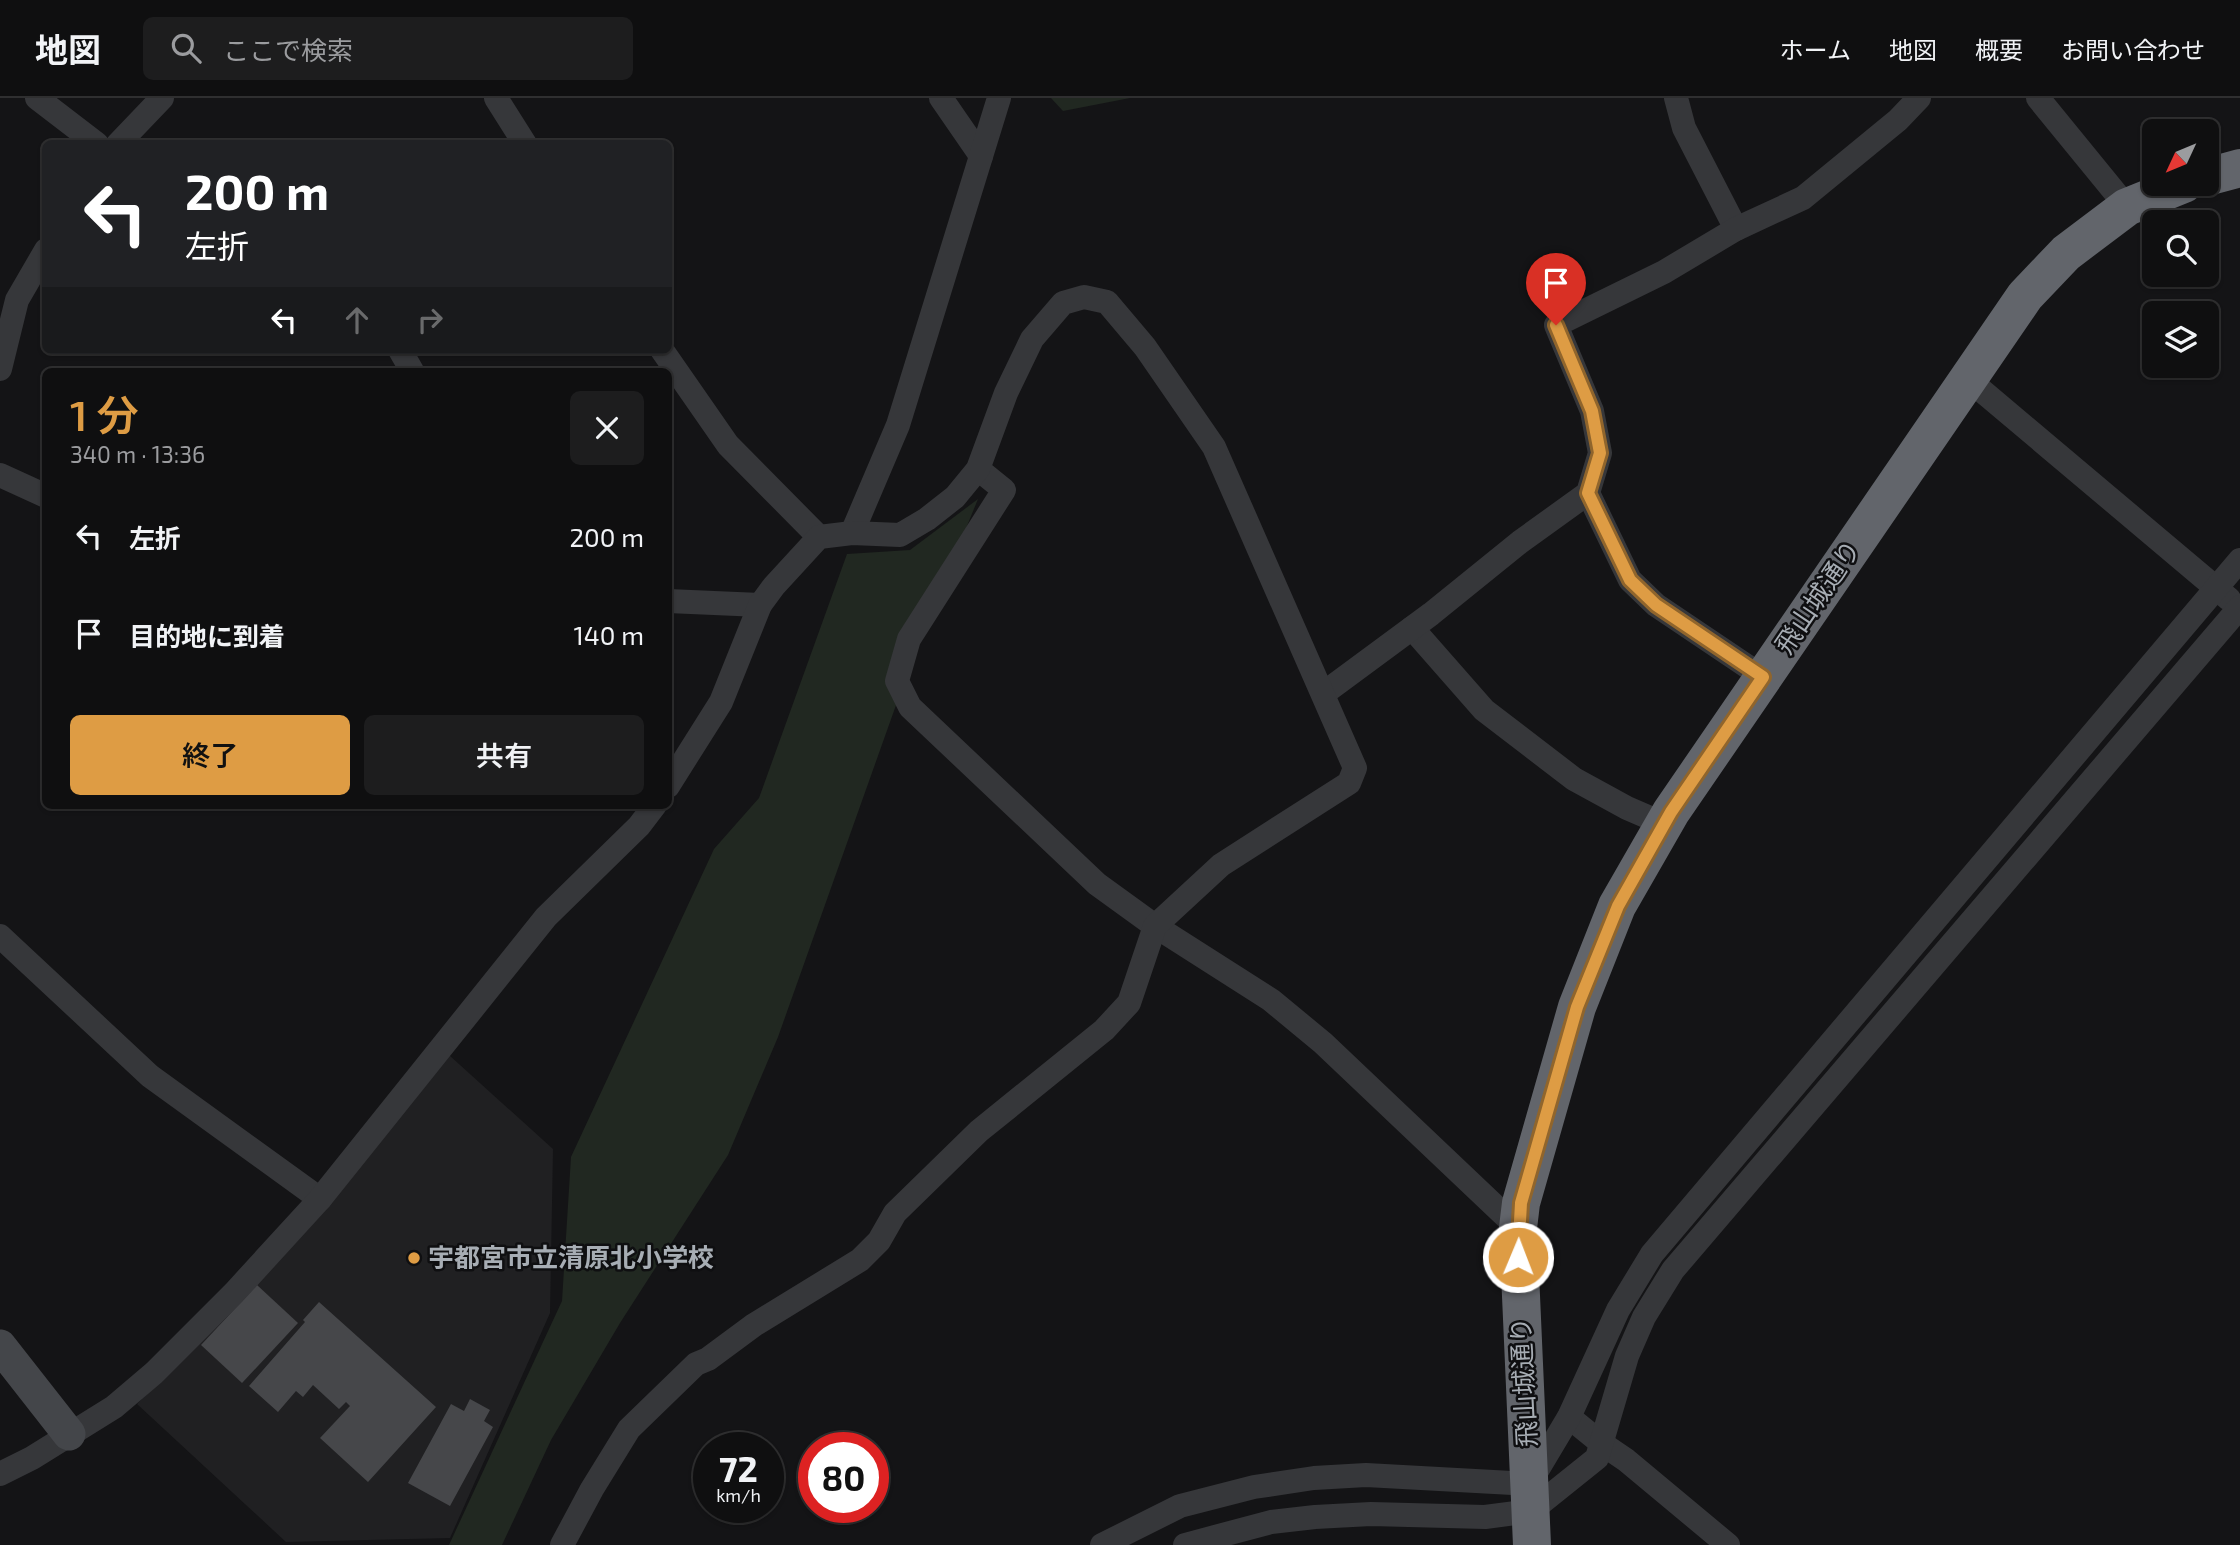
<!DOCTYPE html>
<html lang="ja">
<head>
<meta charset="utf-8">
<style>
  body { margin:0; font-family:"Exo 2","Noto Sans JP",sans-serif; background:#1d1d1e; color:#f1f3f6; height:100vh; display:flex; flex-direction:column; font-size:26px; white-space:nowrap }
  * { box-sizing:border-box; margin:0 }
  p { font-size:23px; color:#9b9c9f }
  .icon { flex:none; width:38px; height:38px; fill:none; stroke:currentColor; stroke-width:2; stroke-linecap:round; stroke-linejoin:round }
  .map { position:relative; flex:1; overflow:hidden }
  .drawer { position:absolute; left:42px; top:270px; width:630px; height:441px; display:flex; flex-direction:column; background:#0f0f10; border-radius:10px; box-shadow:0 2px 5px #0004,0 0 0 2px #2f2f30 }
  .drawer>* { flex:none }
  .guide { position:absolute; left:42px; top:42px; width:630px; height:214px; border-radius:10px; box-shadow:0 2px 5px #0004,0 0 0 2px #2f2f30; background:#202124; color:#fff; overflow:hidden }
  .needle { width:46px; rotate:226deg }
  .buttons { position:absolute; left:2142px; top:21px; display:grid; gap:14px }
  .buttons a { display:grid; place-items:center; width:77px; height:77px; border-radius:10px; background:#0f0f10; box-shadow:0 2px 5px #0004,0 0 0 2px #2f2f30; font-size:35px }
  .speed { position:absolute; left:693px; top:1334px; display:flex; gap:14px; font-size:35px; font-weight:700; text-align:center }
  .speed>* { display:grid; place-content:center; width:91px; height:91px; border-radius:50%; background:#0f0f10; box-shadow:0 2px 5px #0004,0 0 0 2px #2f2f30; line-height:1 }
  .speed small { font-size:18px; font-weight:400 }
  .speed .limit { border:10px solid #d22; background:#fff; color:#111 }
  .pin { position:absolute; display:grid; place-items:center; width:60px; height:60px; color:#fff; margin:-72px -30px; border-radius:50% 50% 50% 0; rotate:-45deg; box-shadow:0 0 7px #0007 }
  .pin .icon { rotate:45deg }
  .me { position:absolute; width:77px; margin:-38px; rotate:1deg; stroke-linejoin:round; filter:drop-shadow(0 0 5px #0008) }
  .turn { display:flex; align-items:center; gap:24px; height:147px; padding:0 28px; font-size:32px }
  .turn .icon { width:91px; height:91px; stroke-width:2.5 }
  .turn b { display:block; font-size:49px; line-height:60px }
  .lanes { display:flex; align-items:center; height:66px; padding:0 28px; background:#0003; justify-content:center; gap:35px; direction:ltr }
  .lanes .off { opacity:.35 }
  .round { display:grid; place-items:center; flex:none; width:74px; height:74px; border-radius:10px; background:#1d1d1e }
  .overview { display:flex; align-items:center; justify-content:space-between; height:119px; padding:0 28px }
  h1 { font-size:42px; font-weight:600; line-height:52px; color:#de9c44 }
  .cta { display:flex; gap:14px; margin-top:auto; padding:14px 28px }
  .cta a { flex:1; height:80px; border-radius:10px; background:#de9c44; color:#111; font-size:28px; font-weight:600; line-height:80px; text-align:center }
  .cta a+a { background:#1d1d1e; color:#f1f3f6 }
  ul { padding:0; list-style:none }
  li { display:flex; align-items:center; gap:21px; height:98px; padding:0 28px }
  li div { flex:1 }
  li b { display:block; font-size:26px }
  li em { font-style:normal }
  header { display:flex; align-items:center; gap:42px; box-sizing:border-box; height:98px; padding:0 35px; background:#0f0f10; border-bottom:2px solid #2f2f30 }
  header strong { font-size:33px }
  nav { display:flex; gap:38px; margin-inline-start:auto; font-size:24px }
  .search { width:490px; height:63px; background:#1d1d1e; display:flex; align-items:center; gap:18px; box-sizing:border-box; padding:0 24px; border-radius:10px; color:#9b9c9f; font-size:26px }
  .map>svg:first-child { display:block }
  .built { fill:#202022 }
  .green { fill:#212821 }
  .building { fill:#46474a }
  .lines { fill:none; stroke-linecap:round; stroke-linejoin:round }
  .street { stroke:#36373a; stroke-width:24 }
  .secondary { stroke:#44464a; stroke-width:33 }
  .highway { stroke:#62656b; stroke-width:38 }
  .route-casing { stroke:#90652c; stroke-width:18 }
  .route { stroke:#de9c44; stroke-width:12 }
  .poi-dot { fill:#de9c44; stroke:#0f0f11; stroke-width:2.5 }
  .labels { text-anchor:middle; stroke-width:5; stroke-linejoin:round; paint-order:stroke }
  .street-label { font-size:26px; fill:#a7adb4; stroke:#0f0f11 }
  .poi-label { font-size:26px; font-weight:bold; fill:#a7adb4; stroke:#0f0f11; text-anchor:start }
</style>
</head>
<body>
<header>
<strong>地図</strong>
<div class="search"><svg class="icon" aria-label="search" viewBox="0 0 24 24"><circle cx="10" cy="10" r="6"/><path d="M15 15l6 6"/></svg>ここで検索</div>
<nav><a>ホーム</a><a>地図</a><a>概要</a><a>お問い合わせ</a></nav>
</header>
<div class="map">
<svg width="2240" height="1447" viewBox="0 0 2240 1447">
  <rect width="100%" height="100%" fill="#141416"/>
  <path class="built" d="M449,957L553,1051L550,1215L450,1440L286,1444L137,1306L220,1221Z"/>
  <g class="green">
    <path d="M1051,0H1130L1063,13Z"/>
    <path d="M978,401L911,565L778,939L728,1057L620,1225L551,1342L502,1447H449L562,1203L571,1059L714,751L759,700L847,456L910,452Z"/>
  </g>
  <g class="building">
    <path d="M257,1187L298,1225L242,1285L201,1247Z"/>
    <path d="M319,1204L436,1309L368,1384L320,1340L350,1308L346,1304L339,1311L313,1287L303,1299L296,1293L278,1314L249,1288L305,1224L303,1222Z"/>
    <path d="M470,1301L490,1312L484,1323L493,1329L450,1408L408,1385L451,1306L464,1313Z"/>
  </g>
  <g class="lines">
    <g class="street">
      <path d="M37,0L97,46"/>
      <path d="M496,0L525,46"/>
      <path d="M941,0L981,58"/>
      <path d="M1676,0L1684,30L1736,131"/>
      <path d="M2038,0L2127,109"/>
      <path d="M118,46L162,0"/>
      <path d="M400,252L412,273"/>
      <path d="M662,252L728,347L819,439"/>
      <path d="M0,271L17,202L46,152"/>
      <path d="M1968,281L2229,501"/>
      <path d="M978,371L1004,392L909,541L897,583L910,609L1097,786L1155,828L1271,902L1323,945L1518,1130"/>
      <path d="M0,377L46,398"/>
      <path d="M1588,395L1630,482L1656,507L1763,579"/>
      <path d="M852,435L898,327L999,0"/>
      <path d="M668,503L760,507"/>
      <path d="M1412,530L1484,612L1574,681L1627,710L1664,726"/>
      <path d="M1324,595L1431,516L1520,444L1588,395L1600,355L1592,313L1556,227L1664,174L1736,131L1803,100L1898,22L1919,0"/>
      <path d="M0,838L150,978L320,1101"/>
      <path d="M1569,1319L1601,1345L1626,1362L1728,1447"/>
      <path d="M0,1376L32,1360L114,1309L154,1275L234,1195L320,1101L546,819L639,728L655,707"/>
      <path d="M562,1447L592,1391L629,1331L696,1266L708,1261L754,1227L860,1162L879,1143L895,1115L979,1033L1104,932L1129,905L1155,828L1221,767L1349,685L1355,670L1214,349L1145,249L1107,204L1084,199L1063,205L1032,241L1006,295L978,371L955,399L927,421L900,437L852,435L819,439L774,488L760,507L721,604L668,688"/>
      <path d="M1102,1447L1180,1408L1254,1389L1314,1380L1366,1377L1529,1386L1569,1319L1618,1212L1652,1156L2240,462"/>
      <path d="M1185,1447L1271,1424L1315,1419L1371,1416L1485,1419L1531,1413L1597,1360L1627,1258L1644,1219L1673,1172L2240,509"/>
    </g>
    <path class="secondary" d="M0,1248L69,1336"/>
    <g class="highway">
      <path d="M2207,79L2240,70"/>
      <path d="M1532,1447L1518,1130L1521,1105L1577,909L1617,808L1671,714L2025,198L2066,155L2127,109L2184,86"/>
    </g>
  </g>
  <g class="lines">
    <defs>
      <path id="route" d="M1518,1159L1521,1105L1577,909L1618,808L1671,714L1763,579L1656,507L1630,482L1588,395L1600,355L1592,313L1556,227"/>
    </defs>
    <use href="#route" class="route-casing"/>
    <use href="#route" class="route"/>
  </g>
  <circle class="poi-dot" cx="414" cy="1160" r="7"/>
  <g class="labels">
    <g class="street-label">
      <text transform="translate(1818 499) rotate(-56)" y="9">飛山城通り</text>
      <text transform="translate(1524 1284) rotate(-93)" y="9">飛山城通り</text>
    </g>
    <g class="poi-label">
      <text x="428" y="1169">宇都宮市立清原北小学校</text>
    </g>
  </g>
</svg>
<div class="buttons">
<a><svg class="needle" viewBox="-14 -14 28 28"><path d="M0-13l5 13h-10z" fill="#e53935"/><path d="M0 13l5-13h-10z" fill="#9b9c9f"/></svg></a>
<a><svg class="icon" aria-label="search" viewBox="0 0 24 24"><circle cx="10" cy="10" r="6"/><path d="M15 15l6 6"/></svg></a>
<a><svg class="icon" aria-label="layers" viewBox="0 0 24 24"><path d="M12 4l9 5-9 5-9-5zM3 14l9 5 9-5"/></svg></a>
</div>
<div class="speed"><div>72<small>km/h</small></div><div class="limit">80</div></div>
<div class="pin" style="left:1556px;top:227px;background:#d93025"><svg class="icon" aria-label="arrive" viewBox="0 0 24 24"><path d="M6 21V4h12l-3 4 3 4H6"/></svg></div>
<svg class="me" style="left:1518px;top:1159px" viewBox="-20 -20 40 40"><circle r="17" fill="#de9c44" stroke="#fff" stroke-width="3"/><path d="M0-11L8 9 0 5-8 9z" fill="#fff"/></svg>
<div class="guide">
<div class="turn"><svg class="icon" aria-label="left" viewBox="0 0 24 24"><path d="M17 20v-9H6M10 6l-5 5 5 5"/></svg><div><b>200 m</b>左折</div></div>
<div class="lanes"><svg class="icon" aria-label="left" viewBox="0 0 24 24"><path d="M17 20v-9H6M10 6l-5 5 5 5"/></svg><svg class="icon off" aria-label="ahead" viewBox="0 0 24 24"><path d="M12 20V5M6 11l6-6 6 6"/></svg><svg class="icon off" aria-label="right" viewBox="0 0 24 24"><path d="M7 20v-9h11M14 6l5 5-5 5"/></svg></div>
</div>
<section class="drawer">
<div class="overview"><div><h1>1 分</h1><p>340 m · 13:36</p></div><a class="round"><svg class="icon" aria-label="close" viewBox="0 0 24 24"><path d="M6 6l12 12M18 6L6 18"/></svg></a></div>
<ul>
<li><svg class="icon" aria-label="left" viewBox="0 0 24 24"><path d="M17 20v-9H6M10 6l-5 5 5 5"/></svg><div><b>左折</b></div><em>200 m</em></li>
<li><svg class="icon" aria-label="arrive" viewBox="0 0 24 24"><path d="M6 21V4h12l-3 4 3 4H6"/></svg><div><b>目的地に到着</b></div><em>140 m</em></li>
</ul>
<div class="cta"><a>終了</a><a>共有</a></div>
</section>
</div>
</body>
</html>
